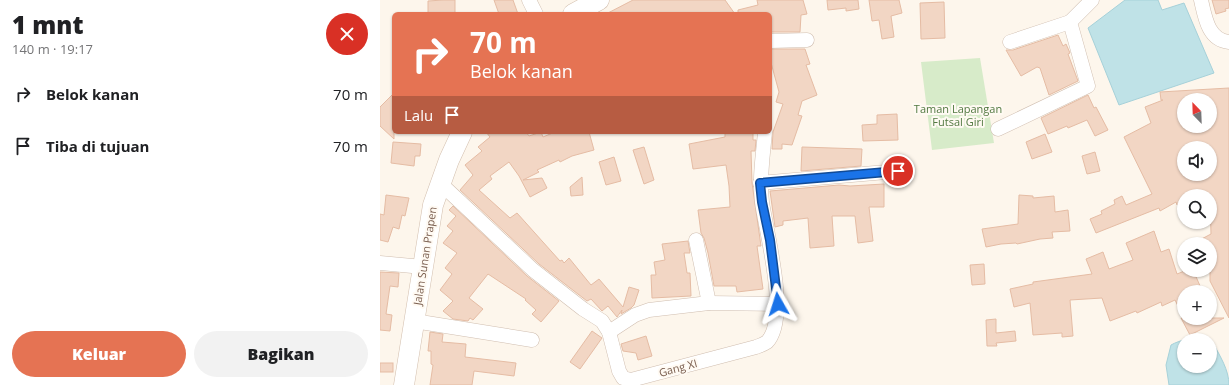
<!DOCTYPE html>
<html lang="id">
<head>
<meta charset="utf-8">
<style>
  body { margin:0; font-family:"Open Sans",sans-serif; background:#f2f2f2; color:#202124; height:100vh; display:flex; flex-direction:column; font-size:15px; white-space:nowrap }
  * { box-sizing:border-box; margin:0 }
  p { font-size:13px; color:#757577 }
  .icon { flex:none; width:22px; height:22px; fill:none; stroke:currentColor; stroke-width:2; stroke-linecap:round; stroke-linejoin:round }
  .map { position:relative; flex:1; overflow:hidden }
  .sheet { display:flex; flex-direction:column; background:#fff; width:380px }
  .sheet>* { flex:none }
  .top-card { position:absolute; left:12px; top:12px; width:380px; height:122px; border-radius:6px; box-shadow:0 1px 3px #0004; background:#e57353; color:#fff; overflow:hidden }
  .needle { width:26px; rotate:337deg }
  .buttons { position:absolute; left:797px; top:93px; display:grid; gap:8px }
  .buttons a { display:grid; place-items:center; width:40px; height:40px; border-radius:50%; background:#fff; box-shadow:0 1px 3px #0004; font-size:20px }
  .pin { position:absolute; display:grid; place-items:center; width:34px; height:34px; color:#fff; margin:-17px; border:2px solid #fff; border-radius:50%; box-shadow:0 1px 4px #0007 }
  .me { position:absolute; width:44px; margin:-22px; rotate:354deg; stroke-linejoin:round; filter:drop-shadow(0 0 3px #0008) }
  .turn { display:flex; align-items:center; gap:14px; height:84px; padding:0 12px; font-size:18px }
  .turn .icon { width:52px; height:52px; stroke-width:2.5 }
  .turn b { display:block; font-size:28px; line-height:34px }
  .then { display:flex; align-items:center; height:38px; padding:0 12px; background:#0003; gap:8px; font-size:15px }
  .round { display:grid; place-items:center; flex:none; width:42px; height:42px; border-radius:21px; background:#f2f2f2 }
  .head { display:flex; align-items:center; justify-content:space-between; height:68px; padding:0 12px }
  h1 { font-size:24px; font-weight:800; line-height:30px }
  .cta { display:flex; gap:8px; margin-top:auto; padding:8px 12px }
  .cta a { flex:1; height:46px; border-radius:24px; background:#e57353; color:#fff; font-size:16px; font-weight:800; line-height:46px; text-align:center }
  .cta a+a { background:#f2f2f2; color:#202124 }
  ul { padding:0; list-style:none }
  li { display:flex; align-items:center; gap:12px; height:52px; padding:0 12px }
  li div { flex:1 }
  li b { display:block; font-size:15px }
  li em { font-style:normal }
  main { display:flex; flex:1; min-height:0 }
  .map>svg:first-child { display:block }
  .green { fill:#d7ebc9 }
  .water { fill:#bfe2e7; stroke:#a6d1d9 }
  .building { fill:#f2d6c4; stroke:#e5bca4; fill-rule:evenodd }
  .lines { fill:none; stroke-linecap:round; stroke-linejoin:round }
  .minor-casing { stroke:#d0beb0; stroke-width:15 }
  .secondary-casing { stroke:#d3bfae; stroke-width:21 }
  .minor { stroke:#fff; stroke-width:14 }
  .secondary { stroke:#fff; stroke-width:20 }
  .route-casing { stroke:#114b97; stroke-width:10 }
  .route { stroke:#1a73e8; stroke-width:7 }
  .labels { text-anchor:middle; stroke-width:4; stroke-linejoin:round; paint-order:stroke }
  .park-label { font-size:11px; fill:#527942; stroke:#fffaf3 }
  .street-label { font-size:11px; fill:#795d4e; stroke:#fffaf3 }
</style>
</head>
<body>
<main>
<section class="sheet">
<div class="head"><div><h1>1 mnt</h1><p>140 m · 19:17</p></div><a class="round" style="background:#d93025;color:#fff"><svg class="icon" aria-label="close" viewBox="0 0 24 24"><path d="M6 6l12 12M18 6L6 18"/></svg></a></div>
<ul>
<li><svg class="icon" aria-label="right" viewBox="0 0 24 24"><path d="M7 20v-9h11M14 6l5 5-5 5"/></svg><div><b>Belok kanan</b></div><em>70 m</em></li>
<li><svg class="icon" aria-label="arrive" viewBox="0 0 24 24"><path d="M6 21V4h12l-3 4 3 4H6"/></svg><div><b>Tiba di tujuan</b></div><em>70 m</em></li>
</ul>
<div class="cta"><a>Keluar</a><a>Bagikan</a></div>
</section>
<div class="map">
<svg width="849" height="385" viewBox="0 0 849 385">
  <rect width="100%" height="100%" fill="#fdf6ec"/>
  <path class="green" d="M600,58L614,143L552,150L541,62Z"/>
  <g class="water">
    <path d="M745,0H778L782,10L804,3L834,73L739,105L708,28Z"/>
    <path d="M821,337L827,340H804V366H830V342L833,343C840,356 849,370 849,385H789L786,365L791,345C800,340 811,338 821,337Z"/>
  </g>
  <g class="building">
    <path d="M63,0H75V14H48V1Z"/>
    <path d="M114,0H133L138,14H119Z"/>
    <path d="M253,0H345L355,14H226Z"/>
    <path d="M377,0H423L427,14L421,15L420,32H390V14H358V10L378,5Z"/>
    <path d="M447,0H478L479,9L466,11V8L448,10Z"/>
    <path d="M489,0H519L522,13L511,16L514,37L502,39L499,20L492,21Z"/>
    <path d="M832,0H849V8L845,9L846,11L836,14Z"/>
    <path d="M564,2L565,38L541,39L540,3Z"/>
    <path d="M678,35L683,46L686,44L690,53L688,54L698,81L669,95L660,68L657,67L641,76L626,50H633Z"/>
    <path d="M390,49H425L430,64L426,65L437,95L422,101L418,115L422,116L412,145L402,144V149H392L393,132L403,104L396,102L399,92L390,59Z"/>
    <path d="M849,88V318L830,281V271L833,269L830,263V244H812L831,234L830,196H804V202L797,205L796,202L780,211L779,208L716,233L710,219L722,214L721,211L735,204L734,200L742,196L746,205L772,194L744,137L771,123L765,107L783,100H781L780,92ZM804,100H830V126H804ZM804,148H830V161L833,169L830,170V174H804Z"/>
    <path d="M14,93V139L0,126V107Z"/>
    <path d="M708,95L714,108L716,107L728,130L715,136L707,120L688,128L687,126L668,134L661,118Z"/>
    <path d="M517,114L518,140L483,141L482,125L497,124V115Z"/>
    <path d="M106,132H146L149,136L161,132L163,137L175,132H209L214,150L192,156L180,162L179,160L157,170L159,172L143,180L162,178L167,188L150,197L139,176L129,162L110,176L112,179L99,190L130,218L137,213L180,261L182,260L184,263L189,258L211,285L219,279L243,307L249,287L259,290L254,305L251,308L241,314L242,310L237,317L228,306L222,311L211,299L207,301L159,264L80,190L93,175L85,165L102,151L98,147L110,137Z"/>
    <path d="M345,132H373V140H376L375,151H371L372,183L381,246H377L383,289L357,292L356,286H334L328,253L324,238L321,233L318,210L350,207L349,186L346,165L313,169L309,144L345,137Z"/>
    <path d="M665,134L672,152L652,159L646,142Z"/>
    <path d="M13,142L41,144L40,156H35L34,166L11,163Z"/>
    <path d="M264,147L274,180L264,184L253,150Z"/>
    <path d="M422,147L482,149L481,166L421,171Z"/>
    <path d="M715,152L720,171L707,174L702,156Z"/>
    <path d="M234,157L241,181L226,185L219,162Z"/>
    <path d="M202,177L203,195L191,196L190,187Z"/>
    <path d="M504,184V207H489L493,241L478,243L475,216H452L454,246L430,248L428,218L403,221V225L395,227L390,191L459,185L470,186Z"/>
    <path d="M6,195L29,198L25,216L22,215L19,229L13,227L8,242L0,240V214L4,215Z"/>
    <path d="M639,195L653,196V198L674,196L675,212L688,210L690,231L672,232L673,238L660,239L637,244L636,243L621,244L606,247L602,229L638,224Z"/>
    <path d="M73,206L147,276L179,301L161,322L152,314L156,310L145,300L146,299L108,274L89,298L103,309L93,320L90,318L88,321L73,319L63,311L73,301L60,290L72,274L65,268L77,253L63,243L73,231L67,226L76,216L69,210Z"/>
    <path d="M774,231L781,252L789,249L797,274L807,270H813L821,288L813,292H804V318L795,300L782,306L781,302L757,313L756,311L730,321L722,298L690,300L693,336L682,337V333L653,335L650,303L634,307L630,289L653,284V282L712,274L706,259L723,252L729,269L753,260L746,243Z"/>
    <path d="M308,241L310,253H304L307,273H310L311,296L272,298L271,275H276L274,262L285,260L282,244Z"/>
    <path d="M604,264L605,284L592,285L590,265Z"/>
    <path d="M0,272L19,273L18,287L10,286L6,314L12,315L10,331L0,330Z"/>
    <path d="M801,318H844L810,335Z"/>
    <path d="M616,319V333L635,331L636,341L616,343L617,346H607L606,320Z"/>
    <path d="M212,331L222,338L200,369L190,362Z"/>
    <path d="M50,332L63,334L62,342L86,344L85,357L136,363L134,376L94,371L92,385H50L53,365L51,364V351H48Z"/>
    <path d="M266,336L272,356L258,360L256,353L243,351L241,344Z"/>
    <rect x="0" y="363" width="13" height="9"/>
  </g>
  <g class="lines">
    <defs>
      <g id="minor">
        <path d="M149,0L156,14"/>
        <path d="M821,0C825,17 828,40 849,42"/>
        <path d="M390,41L427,40"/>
        <path d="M630,42L690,22"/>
        <path d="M618,129L708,86L690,22L712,0"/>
        <path d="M60,183L153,270L203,309L222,321L229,332L239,371L243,378L251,380L376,347C379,346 384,344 387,342C410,318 386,232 382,202C379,179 383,155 385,132"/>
        <path d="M380,183L518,171"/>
        <path d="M316,240L329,303"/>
        <path d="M0,263L43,267"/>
        <path d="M34,321L152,340"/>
        <path d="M229,332L255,315L269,310L329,303L398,304"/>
      </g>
      <g id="secondary">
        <path d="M193,14L219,0"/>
        <path d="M24,385L53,205L69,160L82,132"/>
      </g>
    </defs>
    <use href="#minor" class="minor-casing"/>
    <use href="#secondary" class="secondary-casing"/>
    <use href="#minor" class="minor"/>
    <use href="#secondary" class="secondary"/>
  </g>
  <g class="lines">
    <defs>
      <path id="route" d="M398,304L390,240L382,202L380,183L518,171"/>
    </defs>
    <use href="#route" class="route-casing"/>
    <use href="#route" class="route"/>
  </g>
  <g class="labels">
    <g class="park-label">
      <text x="578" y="113">Taman Lapangan<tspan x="578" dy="13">Futsal Giri</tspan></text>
    </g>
    <g class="street-label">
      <text transform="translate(45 256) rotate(-81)" y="4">Jalan Sunan Prapen</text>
      <text transform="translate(298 368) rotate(-15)" y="4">Gang XI</text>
    </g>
  </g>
</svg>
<div class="buttons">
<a><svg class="needle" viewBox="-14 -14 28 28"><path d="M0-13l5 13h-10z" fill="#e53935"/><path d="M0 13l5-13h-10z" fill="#757577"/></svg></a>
<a><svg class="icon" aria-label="sound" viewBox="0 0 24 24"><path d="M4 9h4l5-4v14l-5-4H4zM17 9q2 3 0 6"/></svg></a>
<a><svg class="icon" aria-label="search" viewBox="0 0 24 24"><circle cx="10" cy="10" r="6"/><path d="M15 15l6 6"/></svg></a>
<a><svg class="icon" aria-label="layers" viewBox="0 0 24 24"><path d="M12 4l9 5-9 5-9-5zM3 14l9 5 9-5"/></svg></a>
<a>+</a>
<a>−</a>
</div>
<div class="pin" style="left:518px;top:171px;background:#d93025"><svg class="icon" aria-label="arrive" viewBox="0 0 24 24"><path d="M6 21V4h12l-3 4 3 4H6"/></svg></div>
<svg class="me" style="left:398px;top:304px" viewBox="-20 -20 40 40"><path d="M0-17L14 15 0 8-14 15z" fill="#1a73e8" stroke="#fff" stroke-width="4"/></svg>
<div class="top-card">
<div class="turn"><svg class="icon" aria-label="right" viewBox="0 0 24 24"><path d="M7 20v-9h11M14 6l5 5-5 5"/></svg><div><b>70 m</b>Belok kanan</div></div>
<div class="then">Lalu<svg class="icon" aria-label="arrive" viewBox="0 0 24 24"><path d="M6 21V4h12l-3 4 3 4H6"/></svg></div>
</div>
</div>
</main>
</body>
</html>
